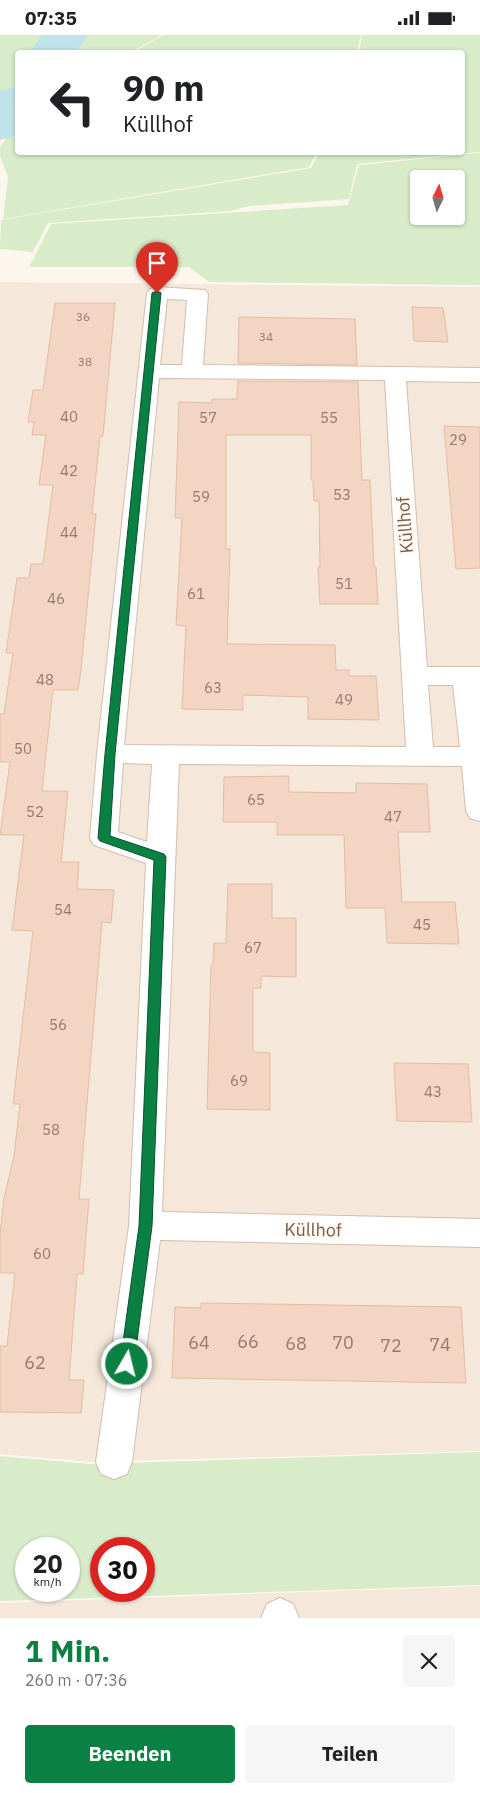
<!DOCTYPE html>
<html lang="de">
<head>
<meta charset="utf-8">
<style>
  body { margin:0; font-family:"IBM Plex Sans",sans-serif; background:#f6f6f6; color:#202124; height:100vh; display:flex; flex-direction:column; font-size:19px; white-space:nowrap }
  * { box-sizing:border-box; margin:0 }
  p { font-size:16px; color:#757577 }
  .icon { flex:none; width:28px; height:28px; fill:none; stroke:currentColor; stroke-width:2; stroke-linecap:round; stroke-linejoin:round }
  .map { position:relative; height:1583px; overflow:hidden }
  .side { display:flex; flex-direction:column; background:#fff; flex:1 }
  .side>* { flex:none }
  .hud { position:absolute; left:15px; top:15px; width:450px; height:105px; border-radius:5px; box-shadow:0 1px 4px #0004; background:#fff; color:#202124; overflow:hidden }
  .needle { width:32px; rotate:5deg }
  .tools { position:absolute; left:410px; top:135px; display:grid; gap:10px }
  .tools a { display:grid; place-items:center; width:55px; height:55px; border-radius:5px; background:#fff; box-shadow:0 1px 4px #0004; font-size:25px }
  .speed { position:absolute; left:15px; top:1502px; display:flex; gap:10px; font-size:25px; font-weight:700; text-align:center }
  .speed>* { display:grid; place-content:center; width:65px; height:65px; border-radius:50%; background:#fff; box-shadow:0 1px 4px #0004; line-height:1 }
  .speed small { font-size:12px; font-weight:400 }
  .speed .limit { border:8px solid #d22; background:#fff; color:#111 }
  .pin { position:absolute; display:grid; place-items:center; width:42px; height:42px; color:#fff; margin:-51px -21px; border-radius:50% 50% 50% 0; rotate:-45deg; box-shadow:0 0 5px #0007 }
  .pin .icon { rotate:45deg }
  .me { position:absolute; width:55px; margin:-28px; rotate:8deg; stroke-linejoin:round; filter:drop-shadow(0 0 4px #0008) }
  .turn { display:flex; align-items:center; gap:18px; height:105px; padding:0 25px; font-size:22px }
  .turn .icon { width:65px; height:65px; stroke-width:2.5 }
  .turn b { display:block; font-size:35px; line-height:42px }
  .round { display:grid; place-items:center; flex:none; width:52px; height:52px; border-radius:5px; background:#f6f6f6 }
  .headline { display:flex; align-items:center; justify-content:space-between; height:85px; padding:0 25px }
  h1 { font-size:30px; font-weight:800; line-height:38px; color:#0b8043 }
  .primary-button { display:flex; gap:10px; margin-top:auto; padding:10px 25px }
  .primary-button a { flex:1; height:58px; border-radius:5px; background:#0b8043; color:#fff; font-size:20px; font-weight:800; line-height:58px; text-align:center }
  .primary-button a+a { background:#f6f6f6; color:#202124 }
  .status { display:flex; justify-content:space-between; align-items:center; height:35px; padding:0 25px; background:#fff; direction:ltr }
  .status svg { height:14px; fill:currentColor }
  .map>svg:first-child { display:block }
  .residential { fill:#f5e8da }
  .green { fill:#d8ecc9; fill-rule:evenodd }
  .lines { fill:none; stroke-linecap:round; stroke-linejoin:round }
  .river { fill:#bfe3e8; fill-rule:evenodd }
  .building { fill:#f3d5c3; stroke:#e6bba3 }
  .street-casing { stroke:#d1beb0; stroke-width:2 }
  .street { fill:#fff; fill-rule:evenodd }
  .route { fill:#0b8043; stroke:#07532c }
  .labels { text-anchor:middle; stroke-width:5; stroke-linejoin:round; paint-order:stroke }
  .far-number-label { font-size:12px; fill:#987a6a }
  .number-label { font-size:15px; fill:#987a6a }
  .street-label { font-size:18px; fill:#7a5c4d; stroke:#fffaf3 }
  .near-number-label { font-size:18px; fill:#987a6a }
</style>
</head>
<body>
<div class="status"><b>07:35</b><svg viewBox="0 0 49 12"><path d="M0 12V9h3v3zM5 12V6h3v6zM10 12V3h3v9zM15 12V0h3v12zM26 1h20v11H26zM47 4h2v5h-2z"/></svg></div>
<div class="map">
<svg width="480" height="1583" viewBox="0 0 480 1583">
  <rect width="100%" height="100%" fill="#fdf6ec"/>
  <g class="residential">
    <path d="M0,247L480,252V1416L91,1427L0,1419Z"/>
    <path d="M480,1551V1583H0V1568Z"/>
  </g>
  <g class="green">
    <path d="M0,0H161L132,17L18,18L17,87L12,90L0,81Z"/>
    <path d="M163,0H361L357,17H134Z"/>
    <path d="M362,0H480V117L357,129L349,164L249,171L231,176L48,188L33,217L0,214L1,185L311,133L319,118H462V18L359,17Z"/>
    <path d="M17,88L18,118H317L309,132L3,184L8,142L0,121V112Z"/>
    <path d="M480,118V250L209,247L189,232H29L51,189L348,170L359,130ZM419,144H456V181H419Z"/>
    <path d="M480,1417V1550L0,1566V1421L90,1429ZM26,1514H69V1556H26ZM101,1514H144V1556H101Z"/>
  </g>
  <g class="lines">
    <g class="river">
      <path d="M42,0H88L76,18H29Z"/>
      <path d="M18,51V100L0,105V56Z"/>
    </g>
  </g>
  <g class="building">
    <path d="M55,268H115L103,401H100L92,479H96L81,635L78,655H53L42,756H68L61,827H79L77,854L114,855L111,888L102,887L79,1164H89L83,1239H77L69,1345H84L81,1378L0,1377V1311H7L15,1238H0V1200L4,1163L14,1121L20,1069H13L33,896L12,895L24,800H0L10,727H0V679H4L13,618H6L17,543H29L31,529H43L53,450H39L46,400H32L34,387H28L33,355H43Z"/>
    <path d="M412,272L443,273L448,307L414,306Z"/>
    <path d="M239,282L355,284L357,330L238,328Z"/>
    <path d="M238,346L358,347L362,445H370L374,532H376L378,569H320L318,532H320L319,466H314L313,445H311V400H226V514H230L227,609L335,610L336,635H349V641H376L379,685L308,684V662L243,660V675L182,674L186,591L176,590L182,483H175L179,367L211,368L212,364H237Z"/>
    <path d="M444,391L480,392V533L456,534Z"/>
    <path d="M289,741V757L356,758V748L427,749L430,797H398L402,867H455L459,909L387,908L385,873H346L344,800H277V787H223L224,742Z"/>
    <path d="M228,849H272V883H296V942L261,941V953H253V1017L270,1018V1075L207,1074L211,930H213L214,908H226Z"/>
    <path d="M394,1028L468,1029L472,1087L397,1086Z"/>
    <path d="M201,1268L461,1272L466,1348L172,1343L175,1272L201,1273Z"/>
  </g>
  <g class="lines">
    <defs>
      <g id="street">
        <path d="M157,252L205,255L208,259L203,330L480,333V347L406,346L427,632H480V786L470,783L466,776L462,731L179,729L162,1177L480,1184V1212L160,1205L132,1427L127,1439L114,1444L101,1439L96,1427L129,1191L146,828L94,810L90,803L97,719L147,258L150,254ZM167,264L187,265L182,330H160ZM159,343L385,345L406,712L124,710ZM428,650H453L460,712H433ZM123,728L152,729L147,807L118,797Z"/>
        <path d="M280,1563L293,1569L299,1583H261L267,1569Z"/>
      </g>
    </defs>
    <use href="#street" class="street-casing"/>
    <use href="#street" class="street"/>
  </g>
  <path class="route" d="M157,256L161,258L115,719L110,801L164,819L166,822L152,1191L134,1329L132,1333L127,1335L122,1333L120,1329L139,1191L154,825L100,806L98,803L105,719L152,258Z"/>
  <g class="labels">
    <g class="far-number-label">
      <text x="83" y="286">36</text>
      <text x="266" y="306">34</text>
      <text x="85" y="331">38</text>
    </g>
    <g class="number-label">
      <text x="69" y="387">40</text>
      <text x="208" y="388">57</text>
      <text x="329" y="388">55</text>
      <text x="458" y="410">29</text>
      <text x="69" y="441">42</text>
      <text x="342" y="465">53</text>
      <text x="201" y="467">59</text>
      <text x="69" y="503">44</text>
      <text x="344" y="554">51</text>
      <text x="196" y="564">61</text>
      <text x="56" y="569">46</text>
      <text x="45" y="650">48</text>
      <text x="213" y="658">63</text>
      <text x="344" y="670">49</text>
      <text x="23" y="719">50</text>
      <text x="256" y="770">65</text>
      <text x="35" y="782">52</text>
      <text x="393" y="787">47</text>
      <text x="63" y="880">54</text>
      <text x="422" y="895">45</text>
      <text x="253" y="918">67</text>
      <text x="58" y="995">56</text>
      <text x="239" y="1051">69</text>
      <text x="433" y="1062">43</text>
      <text x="51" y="1100">58</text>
      <text x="42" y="1224">60</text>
    </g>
    <g class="street-label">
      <text transform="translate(405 490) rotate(-94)" y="6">Küllhof</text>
      <text transform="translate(313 1195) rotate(1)" y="6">Küllhof</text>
    </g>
    <g class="near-number-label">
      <text x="248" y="1313">66</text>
      <text x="199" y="1314">64</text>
      <text x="343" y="1314">70</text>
      <text x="296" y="1315">68</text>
      <text x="440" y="1316">74</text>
      <text x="391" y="1317">72</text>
      <text x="35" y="1334">62</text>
    </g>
  </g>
</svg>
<div class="tools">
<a><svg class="needle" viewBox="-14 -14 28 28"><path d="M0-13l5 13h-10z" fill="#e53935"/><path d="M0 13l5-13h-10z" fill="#757577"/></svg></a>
</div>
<div class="speed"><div>20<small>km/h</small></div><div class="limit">30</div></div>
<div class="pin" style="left:157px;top:258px;background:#d93025"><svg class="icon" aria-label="arrive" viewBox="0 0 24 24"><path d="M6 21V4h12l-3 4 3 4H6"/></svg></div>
<svg class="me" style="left:127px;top:1329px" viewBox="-20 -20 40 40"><circle r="17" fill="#0b8043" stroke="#fff" stroke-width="3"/><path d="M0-11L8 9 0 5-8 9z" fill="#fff"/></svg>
<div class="hud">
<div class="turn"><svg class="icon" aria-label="left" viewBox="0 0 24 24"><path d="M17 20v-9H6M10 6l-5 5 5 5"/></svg><div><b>90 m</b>Küllhof</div></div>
</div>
</div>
<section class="side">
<div class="headline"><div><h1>1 Min.</h1><p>260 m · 07:36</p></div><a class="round"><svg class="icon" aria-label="close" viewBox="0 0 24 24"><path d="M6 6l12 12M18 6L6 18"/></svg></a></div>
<div class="primary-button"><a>Beenden</a><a>Teilen</a></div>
</section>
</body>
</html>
